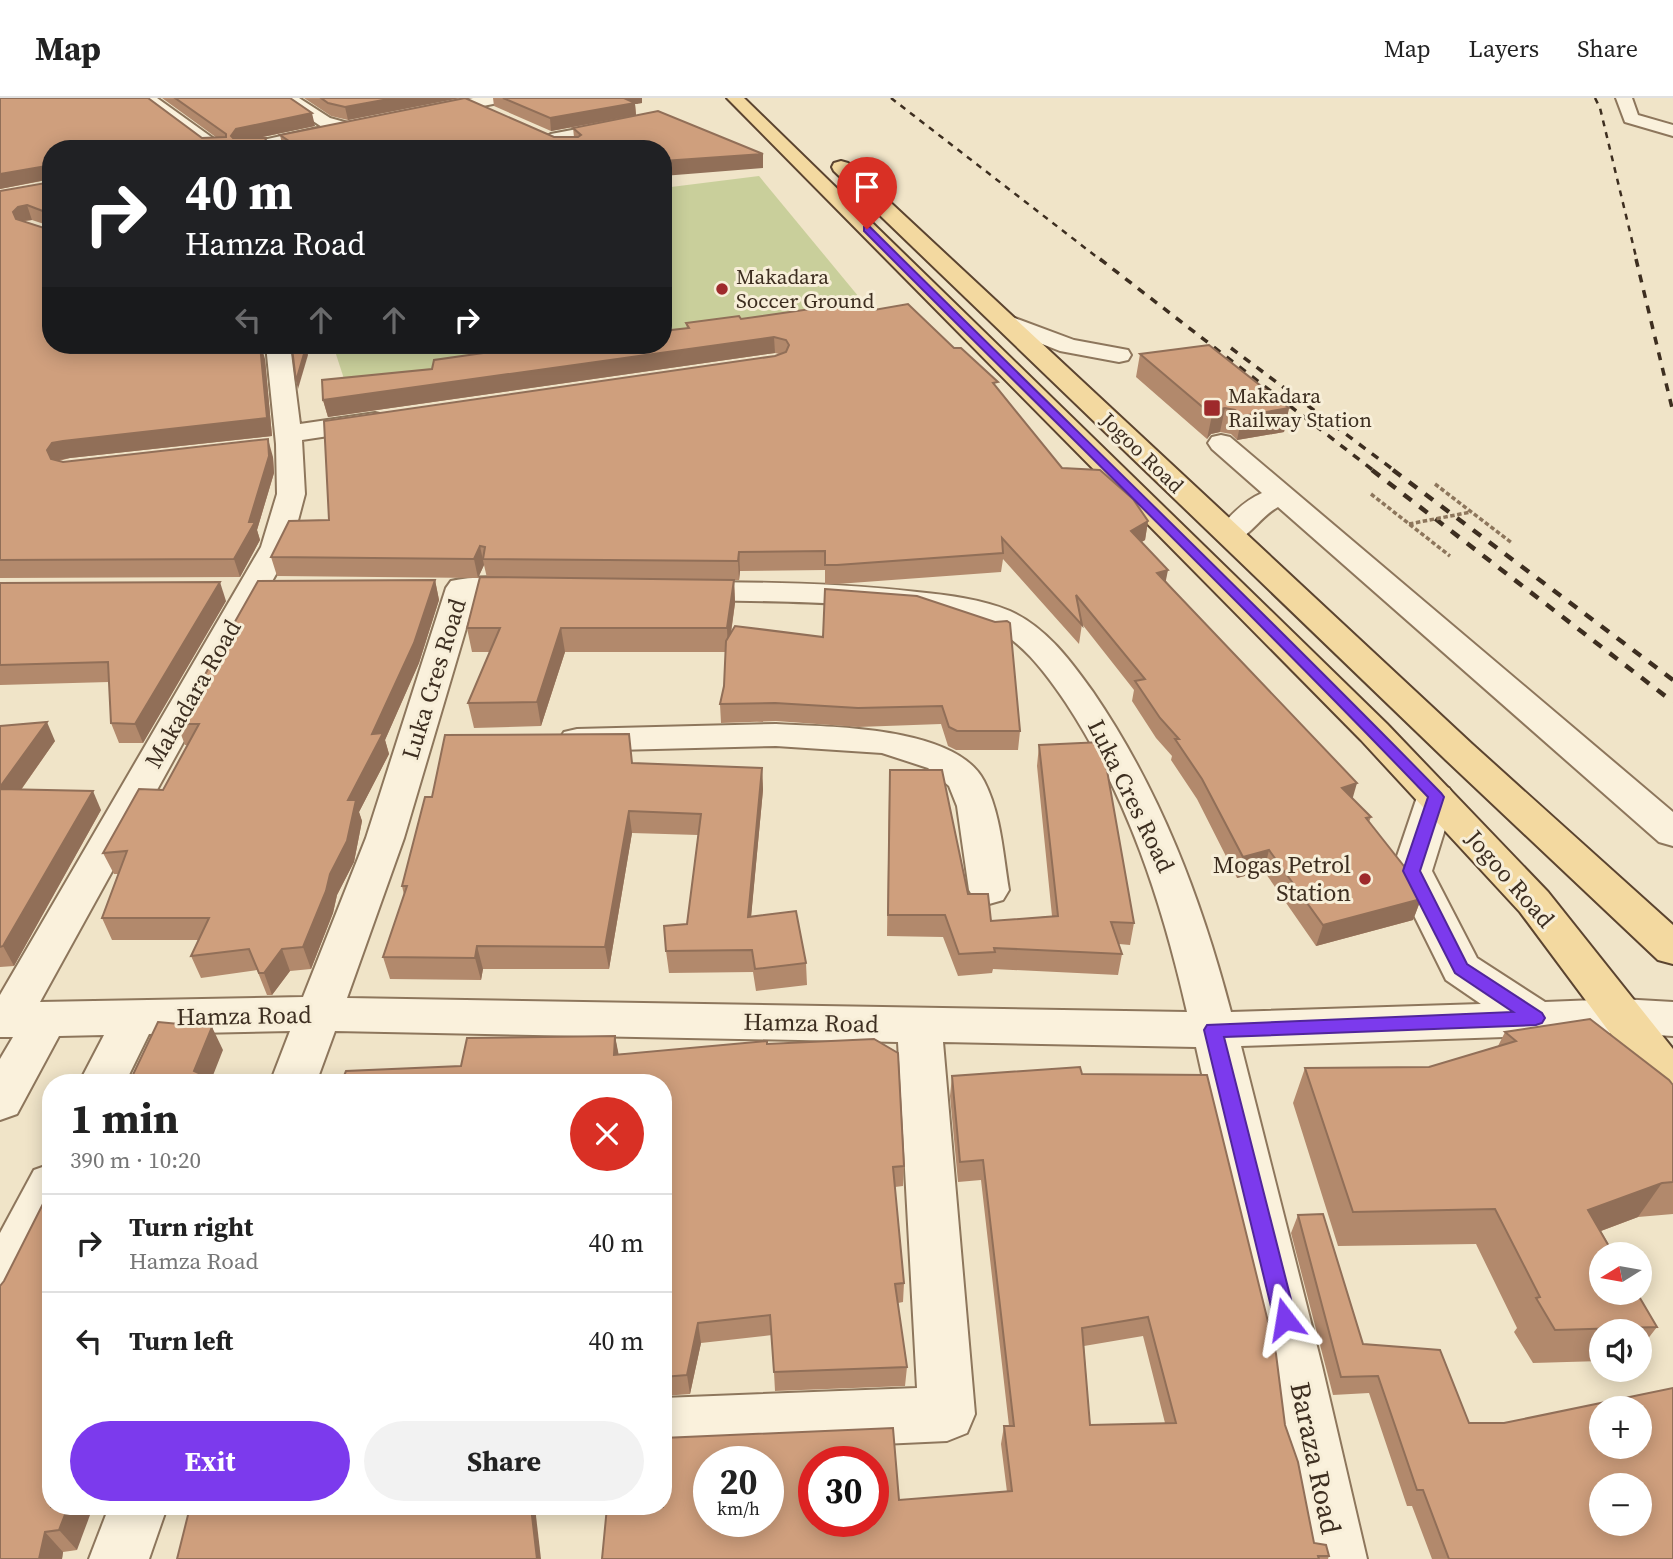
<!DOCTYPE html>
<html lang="en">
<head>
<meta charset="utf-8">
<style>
  body { margin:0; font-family:"Source Serif 4",serif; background:#f2f2f2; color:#222; height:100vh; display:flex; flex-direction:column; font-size:26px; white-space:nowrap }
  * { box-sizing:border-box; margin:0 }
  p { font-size:23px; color:#767676 }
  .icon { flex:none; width:38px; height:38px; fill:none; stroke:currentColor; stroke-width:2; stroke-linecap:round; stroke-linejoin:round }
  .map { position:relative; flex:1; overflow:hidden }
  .panel { position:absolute; left:42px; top:976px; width:630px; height:441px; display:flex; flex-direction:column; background:#fff; border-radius:28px; box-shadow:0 4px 18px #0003 }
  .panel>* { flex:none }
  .guide { position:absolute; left:42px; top:42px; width:630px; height:214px; border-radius:28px; box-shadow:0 4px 18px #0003; background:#202124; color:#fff; overflow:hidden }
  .needle { width:46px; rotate:259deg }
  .tools { position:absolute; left:1589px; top:1144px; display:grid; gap:14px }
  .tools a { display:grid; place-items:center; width:63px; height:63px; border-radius:50%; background:#fff; box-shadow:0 4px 18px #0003; font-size:35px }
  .speed { position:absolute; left:693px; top:1348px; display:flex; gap:14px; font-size:35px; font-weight:700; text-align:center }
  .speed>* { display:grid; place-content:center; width:91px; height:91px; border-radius:50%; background:#fff; box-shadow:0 4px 18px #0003; line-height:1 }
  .speed small { font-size:18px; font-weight:400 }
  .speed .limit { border:10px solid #d22; background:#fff; color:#111 }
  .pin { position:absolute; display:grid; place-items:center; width:60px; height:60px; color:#fff; margin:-72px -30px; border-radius:50% 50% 50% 0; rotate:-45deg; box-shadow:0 0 7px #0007 }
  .pin .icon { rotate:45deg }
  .me { position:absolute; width:77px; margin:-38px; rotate:346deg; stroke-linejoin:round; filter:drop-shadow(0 0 5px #0008) }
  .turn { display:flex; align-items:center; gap:24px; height:147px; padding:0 28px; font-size:32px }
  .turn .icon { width:91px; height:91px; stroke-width:2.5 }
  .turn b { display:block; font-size:49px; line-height:60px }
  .lanes { display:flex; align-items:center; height:66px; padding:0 28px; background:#0003; justify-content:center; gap:35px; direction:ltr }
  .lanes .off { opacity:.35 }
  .round { display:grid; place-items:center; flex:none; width:74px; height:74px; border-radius:37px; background:#f2f2f2 }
  .head { display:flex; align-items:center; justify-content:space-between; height:119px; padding:0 28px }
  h1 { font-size:42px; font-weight:700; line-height:52px }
  .cta { display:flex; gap:14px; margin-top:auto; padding:14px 28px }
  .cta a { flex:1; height:80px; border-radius:42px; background:#7c3aed; color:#fff; font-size:28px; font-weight:700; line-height:80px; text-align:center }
  .cta a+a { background:#f2f2f2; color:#222 }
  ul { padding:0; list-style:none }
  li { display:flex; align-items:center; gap:21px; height:98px; padding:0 28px; border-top:2px solid #e0e0e0 }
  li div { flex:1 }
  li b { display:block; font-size:26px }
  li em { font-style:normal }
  header { display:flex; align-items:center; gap:42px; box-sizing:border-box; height:98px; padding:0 35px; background:#fff; border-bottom:2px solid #e0e0e0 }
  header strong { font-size:33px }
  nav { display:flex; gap:38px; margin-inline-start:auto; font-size:24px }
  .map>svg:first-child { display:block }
  .green { fill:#c9cf9b }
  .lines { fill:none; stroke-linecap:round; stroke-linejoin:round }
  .minor-casing { stroke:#8d765c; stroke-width:4 }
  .major-casing { stroke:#5b4430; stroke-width:4 }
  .path { stroke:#8d765c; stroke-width:3.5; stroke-dasharray:4.5 2.5; stroke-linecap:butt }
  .minor { fill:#faf1dc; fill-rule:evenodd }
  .major { fill:#f3d9a0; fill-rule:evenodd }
  .rail-far2 { stroke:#3d2e20; stroke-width:2.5; stroke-dasharray:6 6; stroke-linecap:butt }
  .rail-far1 { stroke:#3d2e20; stroke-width:3.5; stroke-dasharray:8 8; stroke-linecap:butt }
  .rail { stroke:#3d2e20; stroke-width:4.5; stroke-dasharray:10 10; stroke-linecap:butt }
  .path-bridge { stroke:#8d765c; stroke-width:3.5; stroke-dasharray:4.5 2.5; stroke-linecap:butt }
  .wall { fill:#b2896c; fill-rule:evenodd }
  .shaded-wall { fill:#916f58 }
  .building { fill:#cf9f7d; stroke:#916f58; stroke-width:2; fill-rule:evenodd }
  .route { fill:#7c3aed; stroke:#51269a; stroke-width:2 }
  .poi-dot { fill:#9e2a2b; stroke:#f7eed8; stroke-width:2.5 }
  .labels { text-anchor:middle; stroke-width:6; stroke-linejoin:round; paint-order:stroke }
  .far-poi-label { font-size:21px; fill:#3d2e20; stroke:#f7eed8; text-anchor:start }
  .far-street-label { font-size:21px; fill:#3d2e20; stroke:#f7eed8 }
  .street-label { font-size:24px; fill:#3d2e20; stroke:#f7eed8 }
  .poi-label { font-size:24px; fill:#3d2e20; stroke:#f7eed8; text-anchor:end }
  .near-street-label { font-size:28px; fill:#3d2e20; stroke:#f7eed8 }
</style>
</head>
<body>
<header>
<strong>Map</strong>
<nav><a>Map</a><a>Layers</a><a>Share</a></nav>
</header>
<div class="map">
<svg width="1673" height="1461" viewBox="0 0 1673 1461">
  <rect width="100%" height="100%" fill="#f0e4c8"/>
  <g class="green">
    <path d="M759,78L868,210L663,240V90Z"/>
    <path d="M333,247H620L346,287Z"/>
  </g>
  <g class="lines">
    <defs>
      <g id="minor">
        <path d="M138,0H157L228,51H207Z"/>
        <path d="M279,0H299L330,20L348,25L473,0H506L498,5L348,35L339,34L271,51H237L240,47L322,29Z"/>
        <path d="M1616,0H1632L1638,17L1673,27V38L1625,24Z"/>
        <path d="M625,22L634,27L631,31L551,46L542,41L551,36Z"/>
        <path d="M1004,216L1074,242L1128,252L1131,257L1128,262L1119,264L1060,253L996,228L992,223L996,218Z"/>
        <path d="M266,247H290L300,326L375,315L384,317L388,323L384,329L375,331L302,342L305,396L291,449L40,904L303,899L366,740L446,490L451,483C476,477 514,479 539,485L544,492L539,499L528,501L475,500L404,740L347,900L1187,914C1162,805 1128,699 1066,605C1045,574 1020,540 984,525C961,516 935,515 911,512C835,503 759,503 683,502L672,500L667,493L672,486L683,484C761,484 839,485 917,494C948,497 981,501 1010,513C1046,529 1071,563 1093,594C1160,692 1201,800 1231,914L1481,906L1446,882L1392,773L1417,699L1423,690L1436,687L1449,690L1455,699L1432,773L1477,860L1545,904L1621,901L1673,904V938L1621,935L1241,948L1322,1268L1367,1461H1307L1267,1268L1196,949L943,944L975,1316L967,1335L947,1343L663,1356V1300L917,1290L898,944L335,933L316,985H270L290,933L149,936L125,985H79L104,937L59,938L17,1016L0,1022V961L13,939H0V897L261,449L277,396L276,346Z"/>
        <path d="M1221,337L1230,339L1673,714V748L1659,744L1278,409C1256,421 1245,450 1220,443L1215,437C1228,419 1242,404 1262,395L1212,351L1208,345L1212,339Z"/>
        <path d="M776,626C830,629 956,628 984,683C1001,716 1003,756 1009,792L1003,802L989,806L975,802L969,792L957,708L949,688L928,670L882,655L776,648L577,653L564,650L559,642L564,634L577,631Z"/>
        <path d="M51,1066V1138L18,1204L0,1211V1135L34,1072Z"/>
        <path d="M109,1409H167L149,1461H89Z"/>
      </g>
      <g id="major">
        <path d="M727,0H744L1387,626L1548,794L1673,951V1004L1657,998L1520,814L1361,642Z"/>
        <path d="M841,63L848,65L1472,646L1673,827V866L1658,862L1446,662L834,73L832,69L834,65Z"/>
      </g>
    </defs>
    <use href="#minor" class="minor-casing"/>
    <use href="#major" class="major-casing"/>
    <g class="path">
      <path d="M1435,386L1512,445"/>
      <path d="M1371,396L1450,458"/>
    </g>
    <use href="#minor" class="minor"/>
    <use href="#major" class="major"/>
    <g class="rail-far2">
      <path d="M891,0L1102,163"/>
      <path d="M1595,0L1600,10L1637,163"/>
    </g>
    <g class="rail-far1">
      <path d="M1100,161L1374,373"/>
      <path d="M1636,161L1673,314"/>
      <path d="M1231,250L1395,373"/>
    </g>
    <g class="rail">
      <path d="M1372,372L1673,604"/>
      <path d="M1393,372L1673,582"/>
    </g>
    <path class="path-bridge" d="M1409,426L1471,414"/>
  </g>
  <g class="wall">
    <path d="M0,0L202,40H217L162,0H290L315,28L258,40H266L268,51H51L87,251L80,254L265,261L272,338L70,360L59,363L63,364L273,359L274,375L257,432L260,442L240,479L0,480V93L46,85L47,82L0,91ZM32,122L47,127V131L24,123Z"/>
    <path d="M304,0H460L348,22L331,18Z"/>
    <path d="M493,0H642V5L635,6L636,17L763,56V70L663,51H283L280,37L574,39L573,30L635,18L551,33L494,8Z"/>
    <path d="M874,212L954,250L997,291L1062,370L1148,423L1145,442L1141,444L1166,483L1352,700L1371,719L1369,724L1421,801L1413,822L1316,848L1264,773L1237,780L1197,701L1171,662L1172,658L1156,640L1132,603L1134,592L1082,526L1079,546L1003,461L1001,474L837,486H825V472L740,473L739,482H734L735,505L731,536L1020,633L1018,652H956L948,648L941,626L858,629L776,623L721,625L720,606L724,588L726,554H565L541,628L474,630L468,605L490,554H472L467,530L487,480L484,467L478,480L277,478L271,459L329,422L779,256L775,255L328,319L323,302L432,271L687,230L686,225Z"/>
    <path d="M1140,256L1289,310L1284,334L1237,342L1231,336L1220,334L1211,336L1207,341L1136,279Z"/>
    <path d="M435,482L439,502L419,565L385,642L389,656L359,714L362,723L354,764L337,797L333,815L311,871L290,873L272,897H267L257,872L201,880L191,858L199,842H112L102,820L119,776H114L103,755L163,692L188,647H185L177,626Z"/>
    <path d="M0,485L226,503L143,645H119L111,625L109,584L0,587Z"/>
    <path d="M0,628L55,643L21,692L101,712L14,868L0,869Z"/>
    <path d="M1039,647L1134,825L1130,847L1119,846L1122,856L1118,877L993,871L992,875L958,878L943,839L887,838L889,693L968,796L991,823L1052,818L1037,668Z"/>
    <path d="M633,665L762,670L763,692L751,818L806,865L807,887L756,893L753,874L669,875L666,853L687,826L698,737L632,735L609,871H483L481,882L390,881L383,859L404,797L402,788L432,699Z"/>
    <path d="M1505,934L1673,987V1116L1638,1119L1601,1133L1657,1229L1640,1251V1234H1601V1263L1533,1265L1514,1234L1517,1230L1476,1146L1338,1148L1293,1005L1305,970L1429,969L1498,948Z"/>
    <path d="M615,938L618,956L767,946L904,1068L903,1088L895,1089L904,1185L903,1204L898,1205L907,1269L905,1288L775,1293L772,1237L701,1245L690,1296L663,1298V985L461,968Z"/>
    <path d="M1082,976L1285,1327L1314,1445L1329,1458L1328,1461H602L899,1402L1007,1394L1001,1346L1004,1328H1009L981,1082L958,1084L950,998L952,978ZM1143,1238L1165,1325L1090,1327L1084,1248Z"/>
    <path d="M1298,1117L1363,1246L1469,1325L1673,1461H1432L1412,1408H1407L1369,1295L1333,1297L1291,1135Z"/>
    <path d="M4,1183L77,1452L63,1454L62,1461H0Z"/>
  </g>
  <g class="shaded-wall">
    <path d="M394,0H460L348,22L345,9Z"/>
    <path d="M617,0H642V5L635,6L636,17L551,33L550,20Z"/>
    <path d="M312,15L315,28L239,44L231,38L236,31Z"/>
    <path d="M266,40L268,51H263Z"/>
    <path d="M763,56V70L663,78V63Z"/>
    <path d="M46,68L50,81L0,91V76Z"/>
    <path d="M27,107L32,122L23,123L19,128L13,114L18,109Z"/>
    <path d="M774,239L775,255L328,319L323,302Z"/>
    <path d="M68,247H133L87,251L77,255L74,262Z"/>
    <path d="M261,247L265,261L272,338L70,360L59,362L54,370L47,352L52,345Z"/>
    <path d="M306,249L308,257L298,291L296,283Z"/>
    <path d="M1225,310L1220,334L1211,336L1207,341L1212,317L1216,312Z"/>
    <path d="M1289,310L1284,334L1237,342L1242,318Z"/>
    <path d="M268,341L273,359L274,375L257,432L260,442L240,479L234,461L249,424Z"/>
    <path d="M1148,423L1145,442L1128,452L1131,433Z"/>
    <path d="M480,448L484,467L478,480L474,461Z"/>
    <path d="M739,454L740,473L739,482L738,463Z"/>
    <path d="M1168,472L1164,492L1157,475Z"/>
    <path d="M435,482L439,502L419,565L385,642L389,656L359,714L362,723L354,764L337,797L333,815L311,871L303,849L330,776L348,702L372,636Z"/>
    <path d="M734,482L735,505L728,554L727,530Z"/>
    <path d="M220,484L226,503L143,645L135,626Z"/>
    <path d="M561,530L565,554L541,628L537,604Z"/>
    <path d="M47,624L55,643L8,710L0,695V689Z"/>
    <path d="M762,670L763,692L749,841L748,819Z"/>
    <path d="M1357,685L1351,706L1342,690Z"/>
    <path d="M93,693L101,712L14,868L3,848Z"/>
    <path d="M629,713L632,735L609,871L605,849Z"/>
    <path d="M1269,752L1264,773L1237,780L1243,759Z"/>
    <path d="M1421,801L1413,822L1316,848L1323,827Z"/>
    <path d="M477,848L483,871L481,882L475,860Z"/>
    <path d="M282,851L290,873L272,897L264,875Z"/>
    <path d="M212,929L223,952L210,985L194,973Z"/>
    <path d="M615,938L619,958L614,957Z"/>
    <path d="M1662,1085L1638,1119L1566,1146L1588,1112Z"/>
    <path d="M698,1225L701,1245L690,1296L687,1277Z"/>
    <path d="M68,1409H93L77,1452L59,1432Z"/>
    <path d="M531,1409H535L541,1461H537Z"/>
    <path d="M45,1434L63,1454L62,1461H39Z"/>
  </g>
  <g class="building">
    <path d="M0,0H148L202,40L226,39V36L175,0H290L312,15L236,31L231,38L233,40H266L263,51H51V247H68L72,252L82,254L150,247H260L267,320L63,343L52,345L47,352L51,361L63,364L268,341L269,358L249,424H255L234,461L0,462V93L46,85L49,70L46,68L0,76ZM27,107L48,115L47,131L16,121L13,114L18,109Z"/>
    <path d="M321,0H394L345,9L328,5Z"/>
    <path d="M465,0L554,39H578L581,37L573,30L658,13L763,56L663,63V51H301L280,37Z"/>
    <path d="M503,0H624L635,5L550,20Z"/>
    <path d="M866,203L874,212L908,206L954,250H961L998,284L993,285L1062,370L1100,372L1133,401L1148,423L1131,433L1168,472L1157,475L1357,685L1342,690L1371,719L1366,720L1407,772L1421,801L1323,827L1269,752L1243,759L1202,681L1175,641H1179L1160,620L1135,583L1145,581L1076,497L1082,527L1002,440L1003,455L837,467H825V453L739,454L738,463L483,461L485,449L480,448L474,461L271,459L289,423L329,422L324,323L775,258L786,254L789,247L786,242L774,239L323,302L322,282L432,271L434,262L541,247H663V233L689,230L686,225L739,218L741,221Z"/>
    <path d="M1209,247L1289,310L1242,318L1235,312L1225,310L1216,312L1212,317L1140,256Z"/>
    <path d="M306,249L296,283L292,250Z"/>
    <path d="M480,479L734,482L727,530H561L537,604L468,605L500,530H467Z"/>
    <path d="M435,482L414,545L372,636L383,635L348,702H356L347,743L330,776L326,793L303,849L282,851L264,875H259L249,851L191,858L209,820H102L127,753L103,755L139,691L163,692L199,626H177L258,483Z"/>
    <path d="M220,484L135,626L111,625L108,564L0,567V485Z"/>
    <path d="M825,491L917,498L995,524L1007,523L1010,525L1020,633H957L949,629L942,608L858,610L775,605L720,606L724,588L726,543L735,528L823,539Z"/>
    <path d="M47,624L0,689V628Z"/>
    <path d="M629,636L632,665L762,670L748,819L796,813L806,865L755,871L752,852L666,853L664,828L687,826L701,716L629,713L605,849L477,848L475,860L383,859L407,788H402L425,699H432L445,637Z"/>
    <path d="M1102,644L1134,825L1111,824L1122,856L994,850L995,854L959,856L945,817H888L890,672H942L968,796H988L991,823L1058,818L1039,647Z"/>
    <path d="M0,691L93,693L3,848L0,849Z"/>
    <path d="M1590,921L1669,982L1673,987V1084L1662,1085L1588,1112L1614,1157H1601V1195H1637L1657,1229L1555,1232L1536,1200L1540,1199L1495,1111L1353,1114L1305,970L1429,969L1516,943L1505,934Z"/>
    <path d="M158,924L212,929L194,973L218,984L217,985H129Z"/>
    <path d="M615,938L614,957L767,943V946L874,941L898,955L904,1068L893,1069L904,1185L895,1186L907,1269L774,1274L770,1217L698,1225L687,1277L663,1279V985H341L346,973L461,968L467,940Z"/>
    <path d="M1080,969L1082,976L1207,977L1276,1256L1285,1327L1298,1364L1314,1445L1326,1447L1329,1458H1318L1319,1461H602L607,1409H663V1340L893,1330L899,1402L1012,1393L1004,1328H1014L983,1062L960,1064L952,978ZM1148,1219L1176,1325L1090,1327L1082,1230ZM709,1363H768V1423H709ZM814,1363H873V1423H814Z"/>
    <path d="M51,1090V1409H68L59,1432L45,1434L39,1461H0V1188L4,1183Z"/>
    <path d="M1323,1116L1363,1246L1440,1252L1469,1325H1504L1673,1290V1461H1449L1423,1392H1417L1378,1278L1341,1279L1298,1117ZM1601,1311H1640V1349H1601ZM1601,1388H1640V1426H1601Z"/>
    <path d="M190,1409H531L537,1461H177Z"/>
  </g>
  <path class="route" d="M864,129H870C1060,318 1254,503 1441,695L1444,699L1420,773L1467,866L1542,915L1545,920L1542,925L1536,927L1224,939L1296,1221L1292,1229L1285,1232L1277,1229L1274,1221L1204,932L1207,927L1513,914L1455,875L1403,773L1428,699C1244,507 1052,322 864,133Z"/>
  <g class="poi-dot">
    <circle cx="722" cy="191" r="7"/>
    <rect x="1203" y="301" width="18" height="18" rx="3.5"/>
    <circle cx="1365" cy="781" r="7"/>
  </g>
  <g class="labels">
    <g class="far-poi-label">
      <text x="736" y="186">Makadara<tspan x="736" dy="24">Soccer Ground</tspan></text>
      <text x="1228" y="305">Makadara<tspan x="1228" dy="24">Railway Station</tspan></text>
    </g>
    <g class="far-street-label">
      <text transform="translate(1142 355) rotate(44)" y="7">Jogoo Road</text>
    </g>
    <g class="street-label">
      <text transform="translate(434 581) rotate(-73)" y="8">Luka Cres Road</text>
      <text transform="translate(193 596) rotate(-60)" y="8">Makadara Road</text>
      <text transform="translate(1131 698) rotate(64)" y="8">Luka Cres Road</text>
      <text transform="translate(1510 781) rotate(49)" y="8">Jogoo Road</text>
      <text transform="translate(244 918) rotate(-1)" y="8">Hamza Road</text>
      <text transform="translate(811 925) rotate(1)" y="8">Hamza Road</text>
    </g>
    <g class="poi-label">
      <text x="1351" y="775">Mogas Petrol<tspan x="1351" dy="28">Station</tspan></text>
    </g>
    <g class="near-street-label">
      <text transform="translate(1316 1360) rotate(78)" y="10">Baraza Road</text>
    </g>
  </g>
</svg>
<div class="tools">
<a><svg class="needle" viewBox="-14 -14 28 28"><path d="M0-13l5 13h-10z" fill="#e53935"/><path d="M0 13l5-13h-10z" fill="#767676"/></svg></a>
<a><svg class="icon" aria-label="sound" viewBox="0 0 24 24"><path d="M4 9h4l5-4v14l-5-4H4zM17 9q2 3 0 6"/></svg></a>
<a>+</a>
<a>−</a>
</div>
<div class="speed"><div>20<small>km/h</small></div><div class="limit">30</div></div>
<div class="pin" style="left:867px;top:131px;background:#d93025"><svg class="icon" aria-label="arrive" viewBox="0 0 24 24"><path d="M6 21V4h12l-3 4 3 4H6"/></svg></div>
<svg class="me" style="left:1285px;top:1221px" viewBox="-20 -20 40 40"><path d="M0-17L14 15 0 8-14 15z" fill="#7c3aed" stroke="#fff" stroke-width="4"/></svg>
<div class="guide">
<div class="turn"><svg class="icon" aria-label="right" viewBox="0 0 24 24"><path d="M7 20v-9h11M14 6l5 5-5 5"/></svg><div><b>40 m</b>Hamza Road</div></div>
<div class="lanes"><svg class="icon off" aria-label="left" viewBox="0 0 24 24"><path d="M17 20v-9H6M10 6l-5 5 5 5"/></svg><svg class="icon off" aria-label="ahead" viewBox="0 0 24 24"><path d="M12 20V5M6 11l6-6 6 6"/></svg><svg class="icon off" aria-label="ahead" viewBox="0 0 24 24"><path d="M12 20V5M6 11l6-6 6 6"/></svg><svg class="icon" aria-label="right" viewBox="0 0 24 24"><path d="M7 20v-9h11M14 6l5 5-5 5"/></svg></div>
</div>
<section class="panel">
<div class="head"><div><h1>1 min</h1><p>390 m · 10:20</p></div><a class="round" style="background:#d93025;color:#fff"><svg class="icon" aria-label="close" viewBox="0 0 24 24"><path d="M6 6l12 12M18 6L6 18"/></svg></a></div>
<ul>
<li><svg class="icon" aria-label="right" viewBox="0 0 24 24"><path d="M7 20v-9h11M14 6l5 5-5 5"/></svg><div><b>Turn right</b><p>Hamza Road</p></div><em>40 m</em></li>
<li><svg class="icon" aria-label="left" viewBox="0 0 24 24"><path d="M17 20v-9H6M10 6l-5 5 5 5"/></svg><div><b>Turn left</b></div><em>40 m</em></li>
</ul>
<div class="cta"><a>Exit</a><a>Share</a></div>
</section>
</div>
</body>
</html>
